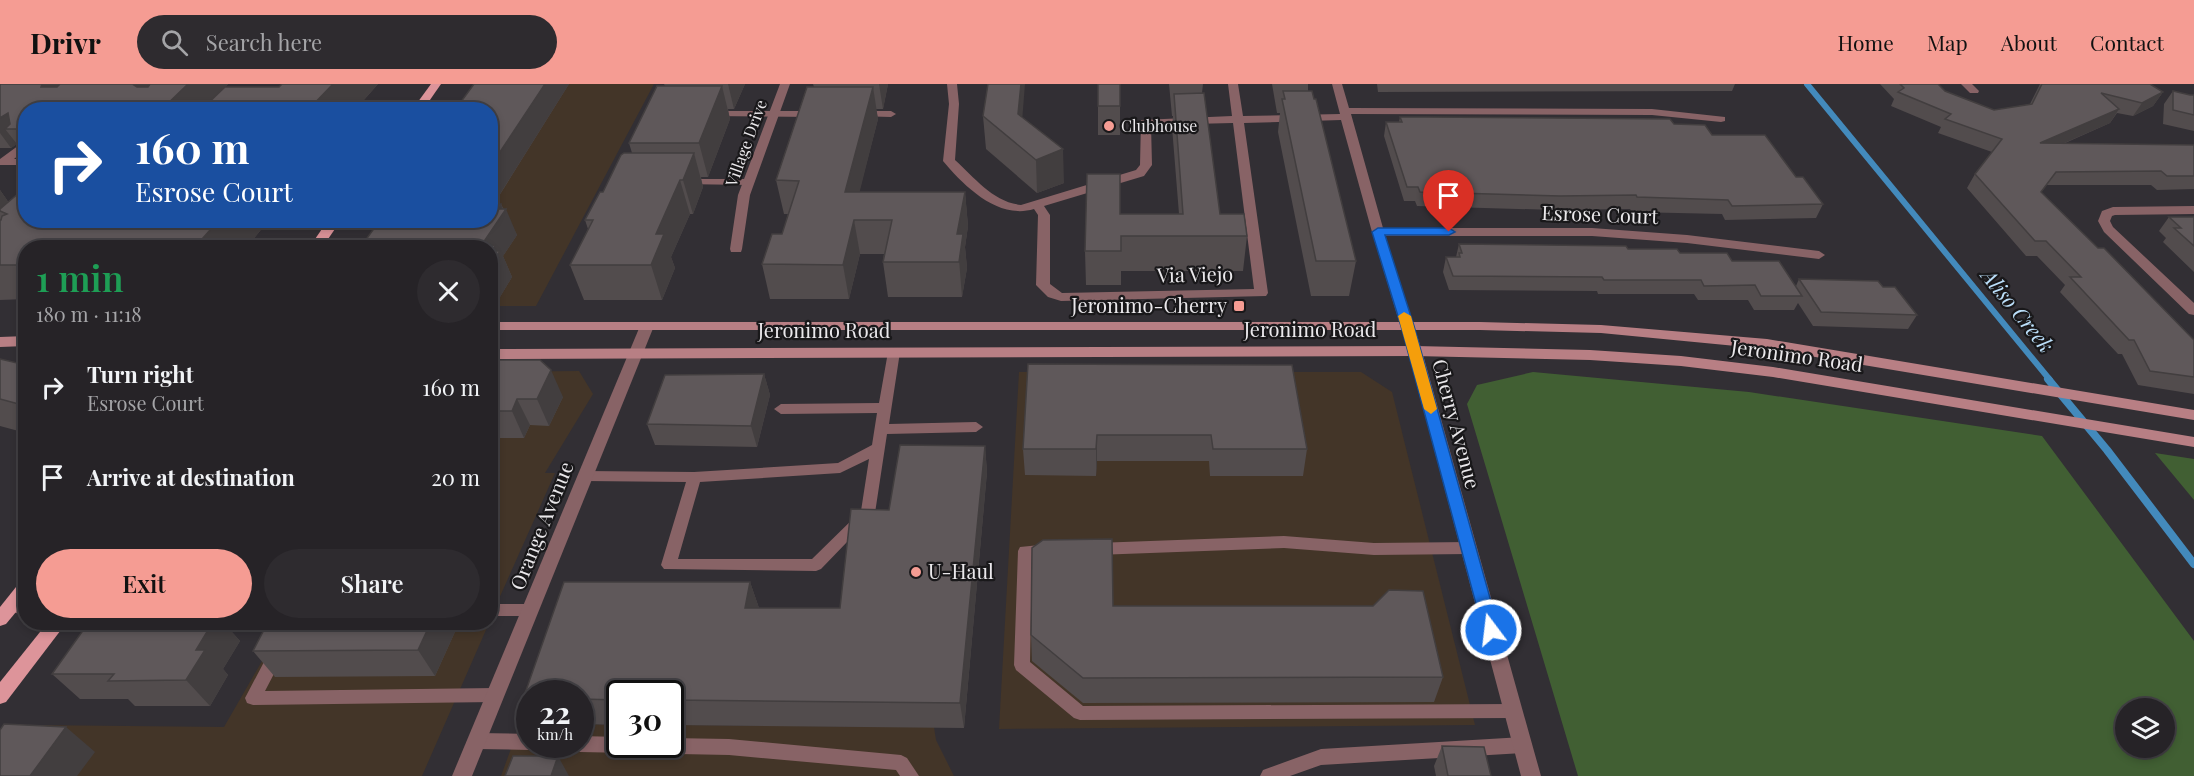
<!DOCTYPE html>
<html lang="en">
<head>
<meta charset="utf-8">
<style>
  body { margin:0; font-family:"Playfair Display",serif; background:#2e2b2f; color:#f1f3f6; height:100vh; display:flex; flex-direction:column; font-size:22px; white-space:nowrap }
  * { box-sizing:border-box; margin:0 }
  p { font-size:20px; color:#a4a4a7 }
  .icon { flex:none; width:33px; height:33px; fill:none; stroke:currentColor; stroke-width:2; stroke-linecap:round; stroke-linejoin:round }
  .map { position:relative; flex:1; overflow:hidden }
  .panel { position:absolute; left:18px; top:156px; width:480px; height:390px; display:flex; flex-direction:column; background:#262327; border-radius:24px; box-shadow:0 3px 9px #0003,0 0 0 2px #424044 }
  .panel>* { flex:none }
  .guide { position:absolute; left:18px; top:18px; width:480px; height:126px; border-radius:24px; box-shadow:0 3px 9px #0003,0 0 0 2px #424044; background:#1a4fa0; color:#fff; overflow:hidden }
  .buttons { position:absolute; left:2115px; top:614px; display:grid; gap:12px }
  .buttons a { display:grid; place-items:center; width:60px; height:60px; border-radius:50%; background:#262327; box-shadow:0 3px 9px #0003,0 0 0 2px #424044; font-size:30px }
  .speed { position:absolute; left:516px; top:596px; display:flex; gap:12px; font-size:30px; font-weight:700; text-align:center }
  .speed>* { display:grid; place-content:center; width:78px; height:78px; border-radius:50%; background:#262327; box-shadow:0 3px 9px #0003,0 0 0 2px #424044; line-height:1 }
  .speed small { font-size:15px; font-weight:400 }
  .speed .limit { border:3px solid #111; border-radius:9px; background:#fff; color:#111 }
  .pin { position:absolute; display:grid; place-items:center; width:51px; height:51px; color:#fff; margin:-62px -26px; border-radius:50% 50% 50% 0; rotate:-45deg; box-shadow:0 0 6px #0007 }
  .pin .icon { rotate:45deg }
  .me { position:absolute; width:66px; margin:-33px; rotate:345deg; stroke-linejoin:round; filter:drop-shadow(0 0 4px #0008) }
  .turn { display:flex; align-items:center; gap:21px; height:126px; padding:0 18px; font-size:27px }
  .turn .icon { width:78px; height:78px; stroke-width:2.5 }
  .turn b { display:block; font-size:42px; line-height:51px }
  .round { display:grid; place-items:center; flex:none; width:63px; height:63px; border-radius:32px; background:#2e2b2f }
  .summary { display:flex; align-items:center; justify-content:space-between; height:102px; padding:0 18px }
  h1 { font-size:36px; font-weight:600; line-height:45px; color:#1e9e55 }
  .action { display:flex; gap:12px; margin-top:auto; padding:12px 18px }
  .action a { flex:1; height:69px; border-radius:36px; background:#f59c93; color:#111; font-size:24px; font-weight:600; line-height:69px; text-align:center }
  .action a+a { background:#2e2b2f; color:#f1f3f6 }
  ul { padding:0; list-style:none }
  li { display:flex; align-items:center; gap:18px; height:90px; padding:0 18px }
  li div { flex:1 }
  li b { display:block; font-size:22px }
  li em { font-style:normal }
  header { display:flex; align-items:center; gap:36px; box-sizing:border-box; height:84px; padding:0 30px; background:#f59c93; color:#111 }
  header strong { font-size:28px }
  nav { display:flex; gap:33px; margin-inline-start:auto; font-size:21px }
  .search { width:420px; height:54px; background:#2e2b2f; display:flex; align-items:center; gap:15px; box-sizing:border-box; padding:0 21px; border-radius:33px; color:#a4a4a7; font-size:22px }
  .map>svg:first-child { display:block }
  .commercial { fill:#433528 }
  .green { fill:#415f33; fill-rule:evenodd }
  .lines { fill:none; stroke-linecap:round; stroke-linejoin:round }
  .stream-far1 { stroke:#438abc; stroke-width:6 }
  .stream { stroke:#438abc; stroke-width:8 }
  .service { fill:#886366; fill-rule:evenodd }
  .minor { fill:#886366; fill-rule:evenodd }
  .secondary { fill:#b87f84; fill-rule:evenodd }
  .primary { fill:#dd949a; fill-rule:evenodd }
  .wall { fill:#524c4d }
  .shaded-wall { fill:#423e3f }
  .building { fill:#5f585a; stroke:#423e3f; stroke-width:1.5 }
  .route { fill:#1a73e8; stroke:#114b97; stroke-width:1.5 }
  .slow { fill:#f59e0b }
  .poi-dot { fill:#f59c93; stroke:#19181a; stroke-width:2 }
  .labels { text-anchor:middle; stroke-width:4.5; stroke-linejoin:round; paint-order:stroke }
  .far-poi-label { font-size:16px; fill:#eae8eb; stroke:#19181a; text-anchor:start }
  .far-street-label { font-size:16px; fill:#eae8eb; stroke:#19181a }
  .street-label { font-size:20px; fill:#eae8eb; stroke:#19181a }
  .poi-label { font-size:20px; fill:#eae8eb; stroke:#19181a; text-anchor:end }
  .water-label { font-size:21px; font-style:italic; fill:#bbdffa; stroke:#19181a }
</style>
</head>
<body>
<header>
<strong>Drivr</strong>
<div class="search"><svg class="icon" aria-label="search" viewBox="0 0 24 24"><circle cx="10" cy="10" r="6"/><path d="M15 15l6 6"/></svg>Search here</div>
<nav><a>Home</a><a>Map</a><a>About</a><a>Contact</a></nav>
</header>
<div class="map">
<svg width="2194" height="692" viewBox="0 0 2194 692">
  <rect width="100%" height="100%" fill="#322f34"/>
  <g class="commercial">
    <path d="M486,0H654L536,222H491L490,164H370L490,136V26Z"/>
    <path d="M579,287L593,310L545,389H555L490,535L491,288Z"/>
    <path d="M1019,288H1361L1392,308L1475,641L999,645Z"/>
    <path d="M284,539H489L422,692H0V678L29,641L224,643Z"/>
    <path d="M520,640H529L530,660H580L581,640L619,641L620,660H670L671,641L934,643L936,656L954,692H501Z"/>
  </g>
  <g class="green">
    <path d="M1533,288L1749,308L2042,352L2194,557V692H1578L1467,320L1477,301ZM2126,624H2164V663H2126Z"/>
    <path d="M2155,369L2194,375V416Z"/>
  </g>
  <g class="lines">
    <path class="stream-far1" d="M1807,0L2050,296"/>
    <path class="stream" d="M2048,295L2107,366L2194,480"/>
    <g class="service">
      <path d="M713,27H816L821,30L816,33L709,32L708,30Z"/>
      <path d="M860,27H891L896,30L891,33L856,32V28Z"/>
      <path d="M683,95H749L754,98L749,101L679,100L678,98Z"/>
      <path d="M894,264L900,268L889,340L976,338L983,343L976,348L887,350L875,429L821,485L816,487L664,485L661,481L686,398L585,397L580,396L578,392L580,388L585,387L694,388L838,379L872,361L877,329L781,330L774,325L781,320L879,319L888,268ZM869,375L861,427L812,475H678L700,398L840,389Z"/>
      <path d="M1284,452L1374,459L1469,458L1474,460L1476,464L1474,468L1469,470L1374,471L1284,464L1096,471L1091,469L1089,465L1091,461L1096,459Z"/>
      <path d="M1050,460L1055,462L1057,466L1055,470L1032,472L1030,578L1083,622L1513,620L1519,622L1521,627L1519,632L1513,634L1080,636L1074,634L1016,586L1014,581L1018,467L1020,463Z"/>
      <path d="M9,518H26V530L4,528L1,524L4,520Z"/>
      <path d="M490,520H530L535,522L538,526L535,530L530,532H490Z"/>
      <path d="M285,538H301L265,607L495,604L501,606L503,611L501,616L495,618L253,621L247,619L245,614Z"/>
      <path d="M477,649L530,650V660H538L536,663L530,666L477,665L471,662L469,657L471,652Z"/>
      <path d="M580,652L620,653V660H670V654L729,655L901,671L907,674L919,692H900L896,686L729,671L580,668L574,665L571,660H580Z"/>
      <path d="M1523,653L1529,656L1532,661L1529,666L1523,669L1321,681L1290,692H1260L1263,686L1321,665Z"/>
    </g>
    <g class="minor">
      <path d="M780,0H790L750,111L742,165L741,168H731L730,165L738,111Z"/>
      <path d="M947,0H957L959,20L955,76C975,94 993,118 1021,121L1136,86L1140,81L1141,36L1232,32L1228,0H1238L1243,32L1340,30L1332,0H1342L1349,24L1652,25L1725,33V37L1721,38L1652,31L1351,30L1383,144H1592L1687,151L1819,167L1825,171L1819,175L1687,159L1592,152H1385L1422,267L1541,692H1521L1408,267L1372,148L1341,36L1244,39L1268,209L1266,212L1061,217L1048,213L1036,201L1038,131L1034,125C998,136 964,102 943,77L949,20ZM1233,39L1254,205L1062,209L1050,200V131L1044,122L1144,92L1152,81L1151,41Z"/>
      <path d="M1961,0H1972L1979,7L1978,9H1970Z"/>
      <path d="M26,56V65L14,75H26V81H0V75Z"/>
      <path d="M2194,122V130L2115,131L2112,132L2110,137L2113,143L2194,219V231L2189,230L2104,148L2098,137L2102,127L2113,123Z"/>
      <path d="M647,238L654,242L472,692H452L640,242Z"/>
    </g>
    <g class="secondary">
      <path d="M490,238H1480L1601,241L1767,255L2194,326V336L1767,265L1601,249L1480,246H490Z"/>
      <path d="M26,252V262L0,263V253Z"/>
      <path d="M1415,262L1590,266L1681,272L1773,283L2194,353V363L1773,293L1681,282L1590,276L1415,272L490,275V265Z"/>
    </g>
    <g class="primary">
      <path d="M431,0H441L423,26H412Z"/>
      <path d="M328,136H341L322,164H309Z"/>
      <path d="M26,496V516L6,540L0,542V523L20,498Z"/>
      <path d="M48,538H67L6,618L0,620V598Z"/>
    </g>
  </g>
  <g class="wall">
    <path d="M0,0H228L225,3H279L282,0H378L355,26H26V70H24L17,60L11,64H0Z"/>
    <path d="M569,0L494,120H501L517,151L503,172L512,193L497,218H490V26Z"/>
    <path d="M664,0H745L734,25H728L730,35L708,93H701L703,103L693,130H690L671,173L675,184L662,216H584L570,181L588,145L585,136L603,108L632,69L629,59L665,2Z"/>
    <path d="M813,0H888L883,25H876L878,35L859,108H965L968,142L965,163L967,184L962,213H888L883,178L884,170H860L849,215H770L762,180L782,150L788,130H784L776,96L814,3Z"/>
    <path d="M1098,0L1120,22V51H1098Z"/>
    <path d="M1169,0H1203L1202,9L1220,130L1247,152L1243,187H1121V201H1086L1085,167L1120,130H1179L1172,43L1173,32H1172Z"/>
    <path d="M1272,0H1308V7L1356,177L1349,212H1311L1278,48L1280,29H1277Z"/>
    <path d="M1377,0H1735L1732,7L1378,8Z"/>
    <path d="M1880,0H1938L1945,7L1994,26L2030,20L2040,0H2150L2163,8L2153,22L2133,32L2117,29L2110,39L2063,60L2194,61V105L2157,106L2151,101H2046L2041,109L2194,256V310L2138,301L2122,270H2118L2060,208L2065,201L2037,172H2026L1967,104L1975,90L1992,68L1938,49L1941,43L1891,22L1894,15Z"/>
    <path d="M2173,7L2190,11H2194V47L2163,40L2164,20Z"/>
    <path d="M983,32L1022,33L1064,99L1037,109L986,65Z"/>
    <path d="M1400,33L1674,40L1712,51L1796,93L1823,120L1816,134L1725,136L1722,130L1632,128L1630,125L1556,126L1417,122L1415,117H1404L1384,52L1386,38H1399Z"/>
    <path d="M0,106L7,116L8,118L26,136H269L246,164H26V215L0,216Z"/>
    <path d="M2169,133H2194V188L2163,158L2166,154L2159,147Z"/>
    <path d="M1459,160L1628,165L1680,169L1732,177L1796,202L1799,195L1883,203L1917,231L1908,245L1813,242L1798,219L1794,226H1754L1748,216H1698L1694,210H1598L1597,207L1449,206L1443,188L1446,173H1456Z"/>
    <path d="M0,275L26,281V349L0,342Z"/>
    <path d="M1028,280L1307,365L1303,392H1210L1209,377H1097L1096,392L1025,391L1023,365Z"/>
    <path d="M764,290L770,311L757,363L655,361L647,340Z"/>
    <path d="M490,293L563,313L549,342L530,341L524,354H490Z"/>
    <path d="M900,361L985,362L987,388L964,644L670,641V609H620V641L580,640V609H530V625L523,615L564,498H750L759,524H840L851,425L889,426Z"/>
    <path d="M1113,522L1443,593L1434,618L1083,619L1032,577L1031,551Z"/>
    <path d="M78,538H223L240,557L223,585L228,591L210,622H135L128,615H80L52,590L85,545Z"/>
    <path d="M268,538H459V539L435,592L275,593L253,567Z"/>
    <path d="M1442,662L1491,692H1436L1434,682Z"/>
  </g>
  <g class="shaded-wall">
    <path d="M42,0H86L58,24L41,3Z"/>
    <path d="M136,0H150V26L134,1Z"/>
    <path d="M188,0H228L202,26H161Z"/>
    <path d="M333,0H378L355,26H308Z"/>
    <path d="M545,0H569L490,126V83Z"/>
    <path d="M728,0H745L734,25Z"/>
    <path d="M879,0H888L883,25Z"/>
    <path d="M1021,0H1025L1020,63L1018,30Z"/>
    <path d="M722,2L730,35L708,93L699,59Z"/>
    <path d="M873,3L878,35L851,142L845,108Z"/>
    <path d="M2163,8L2153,22L2133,32L2142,19Z"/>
    <path d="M2119,25L2110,39L2032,73L2040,59Z"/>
    <path d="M8,29L20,45H5L17,60L11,64L0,49V34Z"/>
    <path d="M1063,65L1064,99L1037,109L1036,76Z"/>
    <path d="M694,69L703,103L693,130L683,96Z"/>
    <path d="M680,96L690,130L671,173L675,184L662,216L651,181L656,150Z"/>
    <path d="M0,106L7,116L13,135L7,130L0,127Z"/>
    <path d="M965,108L968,142L965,163L967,184L962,213L957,150Z"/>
    <path d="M501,120L504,128L506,125L517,151L503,172L512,193L497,218L490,203V164L481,162Z"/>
    <path d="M219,136H269L246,164H194Z"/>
    <path d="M854,136L860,170L849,215L843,181Z"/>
    <path d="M551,286L563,313L549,342L537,315Z"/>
    <path d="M764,290L770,311L757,363L751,342Z"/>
    <path d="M517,315L530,341L524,354L512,327Z"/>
    <path d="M1097,351V377L1096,392V365Z"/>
    <path d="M985,362L987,388L964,644L960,619Z"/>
    <path d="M750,498L759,524H745Z"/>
    <path d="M193,538H223L240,557L223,585L228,591L210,622L186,596L196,566Z"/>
    <path d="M431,538L459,539L435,592L418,566Z"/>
    <path d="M66,643L95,668L77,692H30Z"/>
    <path d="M558,672L569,692H551Z"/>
  </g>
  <g class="building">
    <path d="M0,0H42L41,3H57L60,0H136L134,1L137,3H148L150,0H188L161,26H26V45H5L10,40L8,29L0,34Z"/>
    <path d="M282,0H333L308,26H201L225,3H279Z"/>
    <path d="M474,0H545L490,83V26H455Z"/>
    <path d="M988,0H1021L1018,30L1063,65L1036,76L983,32Z"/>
    <rect x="1098" y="0" width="22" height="22"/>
    <path d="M1900,0H1938L1945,7L1994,26L2032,20L2042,0H2150L2163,8L2142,19L2101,9L2119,25L2040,59L2194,61V92H2167L2161,87L2056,88L2041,108L2098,164H2104L2194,256V293L2150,287L2134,256H2129L2070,193H2081L2046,157H2035L1975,90L2002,55L1945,35L1951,30L1898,8L1904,4Z"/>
    <path d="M657,2H722L699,59H629Z"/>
    <path d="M807,3H873L845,108H965L957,150H963L959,178H883L892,136H854L843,181L762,180L772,150H782L799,97L776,96Z"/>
    <path d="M1283,7H1312L1314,15H1316L1356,177H1316L1282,15H1285Z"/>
    <path d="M2173,7L2190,11H2194V31L2173,26Z"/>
    <path d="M1204,9L1220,130H1244L1247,152H1121V167H1085L1087,90H1120V130H1183L1174,10Z"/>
    <path d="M1400,33H1425L1670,35L1674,40L1705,41L1712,51H1765L1796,93H1803L1823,120L1732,122L1728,116L1637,113L1636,111L1560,112L1420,108L1418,103H1407L1386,38H1402Z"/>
    <path d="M624,69H694L683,96H680L656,150H664L651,181H570L593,136H585L600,108H603L621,71Z"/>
    <path d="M26,103V136H219L194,164H26V181H0V136H1L2,132L7,130L0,127V125Z"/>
    <path d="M490,120H501L499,125H506L481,162L495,161L493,167H500L490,183V164H360L380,136H490Z"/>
    <path d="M2169,133H2194V162L2174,144H2181Z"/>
    <path d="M1459,160L1626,162L1628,165H1677L1680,169H1727L1732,177H1779L1802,212H1761L1755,201L1704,202L1701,196H1604L1602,193L1453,192L1446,173H1460L1459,169H1462Z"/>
    <path d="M1799,195L1878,197L1883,203H1895L1917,231L1821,228Z"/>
    <path d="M0,275L26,281V322L0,315Z"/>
    <path d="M499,276H540L551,286L537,315H517L512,327H490V293Z"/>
    <path d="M1028,280L1292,281L1307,365H1213L1211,351H1097L1096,365H1023Z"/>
    <path d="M764,290L751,342L647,340L665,291Z"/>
    <path d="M900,361L985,362L960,619L670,616V609H620V616L580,615V609H530V615H523L564,498H750L745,524H840L851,425L889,426Z"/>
    <path d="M1112,455L1113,522H1373L1389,506L1423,507L1443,593L1083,594L1031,551L1032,464L1043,456Z"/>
    <path d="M89,538H213L196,566H205L186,596L108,597L114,590H52Z"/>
    <path d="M268,538H431L418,566L253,567Z"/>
    <path d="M4,640L66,643L30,692H0V646Z"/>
    <path d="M1442,662L1484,663L1491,692H1448Z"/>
    <path d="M513,672H558L551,692H505Z"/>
  </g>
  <path class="route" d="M1378,144H1449L1455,148L1449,151H1385L1414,242L1499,546L1497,550L1491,552L1485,550L1483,546L1401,242L1372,148Z"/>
  <path class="slow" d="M1404,228L1411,232L1437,325L1431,330L1424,325L1398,232Z"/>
  <g class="poi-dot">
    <circle cx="1109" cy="42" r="6"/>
    <rect x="1233" y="216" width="12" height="12" rx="3"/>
    <circle cx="916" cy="488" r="6"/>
  </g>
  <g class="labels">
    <g class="far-poi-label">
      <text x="1121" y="48">Clubhouse</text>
    </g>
    <g class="far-street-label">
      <text transform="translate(746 59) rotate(-70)" y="6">Village Drive</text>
    </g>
    <g class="street-label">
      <text transform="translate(1600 131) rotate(2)" y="7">Esrose Court</text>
      <text transform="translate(1195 191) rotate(-1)" y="7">Via Viejo</text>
      <text x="1310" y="253">Jeronimo Road</text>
      <text x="824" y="254">Jeronimo Road</text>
      <text transform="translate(1797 272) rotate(8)" y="7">Jeronimo Road</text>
      <text transform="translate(1456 340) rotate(75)" y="7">Cherry Avenue</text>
      <text transform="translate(542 442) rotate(-68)" y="7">Orange Avenue</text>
    </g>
    <g class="poi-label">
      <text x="1227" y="229">Jeronimo-Cherry</text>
      <text x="928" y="495" text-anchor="start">U-Haul</text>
    </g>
    <g class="water-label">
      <text transform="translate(2017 227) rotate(51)" y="7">Aliso Creek</text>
    </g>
  </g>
</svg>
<div class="buttons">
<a><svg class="icon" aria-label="layers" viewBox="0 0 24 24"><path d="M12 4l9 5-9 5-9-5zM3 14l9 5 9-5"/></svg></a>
</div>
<div class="speed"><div>22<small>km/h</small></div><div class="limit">30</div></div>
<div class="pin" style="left:1449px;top:148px;background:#d93025"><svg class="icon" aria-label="arrive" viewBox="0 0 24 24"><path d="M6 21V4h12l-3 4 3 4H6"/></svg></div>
<svg class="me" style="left:1491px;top:546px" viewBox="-20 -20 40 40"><circle r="17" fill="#1a73e8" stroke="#fff" stroke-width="3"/><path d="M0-11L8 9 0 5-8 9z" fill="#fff"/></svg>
<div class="guide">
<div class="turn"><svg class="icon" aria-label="right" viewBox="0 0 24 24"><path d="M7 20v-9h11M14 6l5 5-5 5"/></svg><div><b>160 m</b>Esrose Court</div></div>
</div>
<section class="panel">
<div class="summary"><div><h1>1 min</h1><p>180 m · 11:18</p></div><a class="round"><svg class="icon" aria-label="close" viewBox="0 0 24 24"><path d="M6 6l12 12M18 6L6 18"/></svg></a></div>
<ul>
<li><svg class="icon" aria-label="right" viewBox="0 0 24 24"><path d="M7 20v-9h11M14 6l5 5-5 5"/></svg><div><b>Turn right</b><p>Esrose Court</p></div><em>160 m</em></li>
<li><svg class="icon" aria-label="arrive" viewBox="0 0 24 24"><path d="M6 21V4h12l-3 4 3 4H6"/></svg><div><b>Arrive at destination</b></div><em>20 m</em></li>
</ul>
<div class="action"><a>Exit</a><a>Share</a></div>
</section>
</div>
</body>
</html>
